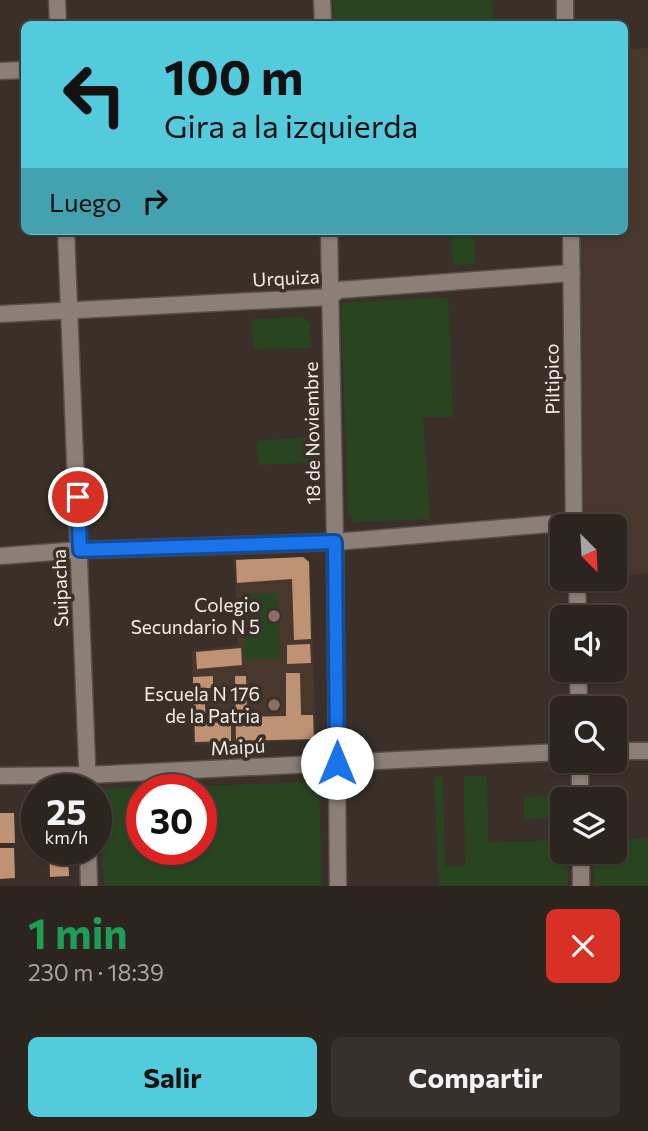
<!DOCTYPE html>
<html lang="es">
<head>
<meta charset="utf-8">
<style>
  body { margin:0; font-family:Commissioner,sans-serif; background:#38302c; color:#f1f3f6; height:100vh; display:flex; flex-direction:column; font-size:26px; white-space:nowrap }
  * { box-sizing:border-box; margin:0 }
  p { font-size:23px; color:#a6a4a4 }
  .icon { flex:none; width:38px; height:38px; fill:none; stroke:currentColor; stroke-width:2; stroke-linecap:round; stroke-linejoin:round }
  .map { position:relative; height:886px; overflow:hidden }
  .panel { display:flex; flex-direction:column; background:#2c241f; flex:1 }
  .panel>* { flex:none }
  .banner { position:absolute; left:21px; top:21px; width:607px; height:214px; border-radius:10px; box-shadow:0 2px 5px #0004,0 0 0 2px #48413d; background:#54cadd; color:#111; overflow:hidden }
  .needle { width:46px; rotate:156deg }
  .tools { position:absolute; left:550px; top:514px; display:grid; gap:14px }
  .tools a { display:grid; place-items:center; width:77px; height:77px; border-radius:10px; background:#2c241f; box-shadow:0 2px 5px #0004,0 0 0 2px #48413d; font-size:35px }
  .speed { position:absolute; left:21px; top:774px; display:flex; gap:14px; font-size:35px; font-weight:700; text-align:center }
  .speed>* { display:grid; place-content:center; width:91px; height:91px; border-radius:50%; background:#2c241f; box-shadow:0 2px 5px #0004,0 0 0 2px #48413d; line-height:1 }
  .speed small { font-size:18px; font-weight:400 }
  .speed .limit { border:10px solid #d22; background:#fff; color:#111 }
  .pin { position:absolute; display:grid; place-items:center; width:60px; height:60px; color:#fff; margin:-30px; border:4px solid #fff; border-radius:50%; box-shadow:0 2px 7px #0007 }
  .me { position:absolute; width:77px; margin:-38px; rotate:0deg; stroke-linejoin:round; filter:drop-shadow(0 0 5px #0008) }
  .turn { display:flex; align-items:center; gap:24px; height:147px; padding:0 28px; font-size:32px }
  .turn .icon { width:91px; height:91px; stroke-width:2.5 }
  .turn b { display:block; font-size:49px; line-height:60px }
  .then { display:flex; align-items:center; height:66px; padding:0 28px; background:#0003; gap:14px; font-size:26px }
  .round { display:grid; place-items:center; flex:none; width:74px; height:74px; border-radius:10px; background:#38302c }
  .head { display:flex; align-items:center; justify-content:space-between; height:119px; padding:0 28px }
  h1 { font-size:42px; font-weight:700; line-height:52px; color:#1e9e55 }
  .cta { display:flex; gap:14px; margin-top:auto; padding:14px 28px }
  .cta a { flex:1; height:80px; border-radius:10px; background:#54cadd; color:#111; font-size:28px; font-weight:700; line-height:80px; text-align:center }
  .cta a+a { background:#38302c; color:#f1f3f6 }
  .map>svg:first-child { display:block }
  .built { fill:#48372d }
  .green { fill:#294520; fill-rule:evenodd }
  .building { fill:#c09274 }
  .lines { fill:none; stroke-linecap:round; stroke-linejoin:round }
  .minor-casing { stroke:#585049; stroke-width:19 }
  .minor { stroke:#8b7f77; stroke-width:16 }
  .route-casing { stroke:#114b97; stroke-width:18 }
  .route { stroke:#1a73e8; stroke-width:12 }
  .education-dot { fill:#8d6e63; stroke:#3a3029; stroke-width:2.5 }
  .labels { text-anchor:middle; stroke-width:7; stroke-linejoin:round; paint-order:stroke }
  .street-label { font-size:19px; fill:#f5eee9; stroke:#3a3029 }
  .poi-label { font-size:19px; fill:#f5eee9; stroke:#3a3029; text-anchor:end }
</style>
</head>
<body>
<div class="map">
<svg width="648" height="886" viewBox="0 0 648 886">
  <rect width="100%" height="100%" fill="#3a3029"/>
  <g class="built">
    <path d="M648,48V573L614,577V527H584L579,231H625V49Z"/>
    <path d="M304,557L310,561L316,740L193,745L192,651L238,645L234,559Z"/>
  </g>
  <g class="green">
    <path d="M333,0H492L494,24H333Z"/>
    <path d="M451,231H473L475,264L453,265Z"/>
    <path d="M448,297L453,417H423L430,519L355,522L348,514L341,307L345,303Z"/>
    <path d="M303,317L310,324L311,348L253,349L252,319Z"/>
    <path d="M321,436L322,462L258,465L257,441Z"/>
    <path d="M277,593L280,658L245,660L242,595Z"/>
    <path d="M464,776H487L488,842L562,840V852H567L568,886H439L434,777H443L445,866H465Z"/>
    <path d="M319,782L322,886H104L99,789ZM142,789H201V849H142Z"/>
    <path d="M567,796V800H562V818L524,819V797Z"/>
    <path d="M648,838V886H594L593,852H614V840Z"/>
  </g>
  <g class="building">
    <path d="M303,557L309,562L311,639L294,640L292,579L237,583L236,560Z"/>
    <path d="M310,644L311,663L287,664V645Z"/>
    <path d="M241,648L242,665L197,669L196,652Z"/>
    <path d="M286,673H300L301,715H313L314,739L236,741L235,676H246L247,717L286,716Z"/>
    <path d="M213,676V688H204L206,723L231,722V741L195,742L193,677Z"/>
    <path d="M0,813H14L15,843H0Z"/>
    <path d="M0,848H14L15,878L0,879Z"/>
    <path d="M49,849H68L69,876L50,877Z"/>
  </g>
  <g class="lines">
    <defs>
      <g id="minor">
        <path d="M57,0L58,24"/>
        <path d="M322,0L323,24"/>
        <path d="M565,0V24"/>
        <path d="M0,71L24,70"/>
        <path d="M66,231L88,789"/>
        <path d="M329,231L335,542L338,886"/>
        <path d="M571,231L574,527"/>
        <path d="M0,314L330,297L339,290L572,273"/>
        <path d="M0,556L80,550L335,542L574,522"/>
        <path d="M577,579L578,618"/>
        <path d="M578,670L579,709"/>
        <path d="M614,751H648"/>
        <path d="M580,761V800"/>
        <path d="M0,776L87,775L562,752"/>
        <path d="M88,849L89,886"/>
        <path d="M581,852V886"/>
      </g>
    </defs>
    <use href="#minor" class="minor-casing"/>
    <use href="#minor" class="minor"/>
  </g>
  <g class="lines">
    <defs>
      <path id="route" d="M78,497L80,550L335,542L337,763"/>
    </defs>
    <use href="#route" class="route-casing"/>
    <use href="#route" class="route"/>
  </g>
  <g class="education-dot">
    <circle cx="274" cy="616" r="7"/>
    <circle cx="274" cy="705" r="7"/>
  </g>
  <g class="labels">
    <g class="street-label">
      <text transform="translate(286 278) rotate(-3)" y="7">Urquiza</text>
      <text transform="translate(552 379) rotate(-91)" y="7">Piltipico</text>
      <text transform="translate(312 433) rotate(-91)" y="7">18 de Noviembre</text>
      <text transform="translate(60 588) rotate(-92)" y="7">Suipacha</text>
      <text transform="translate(238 747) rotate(-3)" y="7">Maipú</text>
    </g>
    <g class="poi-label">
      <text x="260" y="612">Colegio<tspan x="260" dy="22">Secundario N 5</tspan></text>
      <text x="260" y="701">Escuela N 176<tspan x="260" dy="22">de la Patria</tspan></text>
    </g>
  </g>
</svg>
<div class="tools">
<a><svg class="needle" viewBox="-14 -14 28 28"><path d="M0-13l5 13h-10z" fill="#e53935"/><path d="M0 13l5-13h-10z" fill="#a6a4a4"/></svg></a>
<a><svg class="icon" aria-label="sound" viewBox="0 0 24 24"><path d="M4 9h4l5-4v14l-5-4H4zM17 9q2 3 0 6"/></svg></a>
<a><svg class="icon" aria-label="search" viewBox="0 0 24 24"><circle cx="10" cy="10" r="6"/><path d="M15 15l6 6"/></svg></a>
<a><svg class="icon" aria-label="layers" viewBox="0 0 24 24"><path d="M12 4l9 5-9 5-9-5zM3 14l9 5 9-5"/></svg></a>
</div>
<div class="speed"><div>25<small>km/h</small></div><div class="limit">30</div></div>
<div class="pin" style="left:78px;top:497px;background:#d93025"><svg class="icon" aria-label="arrive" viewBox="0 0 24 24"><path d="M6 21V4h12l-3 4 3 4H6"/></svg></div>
<svg class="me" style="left:337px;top:763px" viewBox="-20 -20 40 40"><circle r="19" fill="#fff"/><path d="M0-13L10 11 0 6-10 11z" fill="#1a73e8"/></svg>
<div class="banner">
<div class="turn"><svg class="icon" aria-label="left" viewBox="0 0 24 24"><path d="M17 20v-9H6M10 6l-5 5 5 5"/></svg><div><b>100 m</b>Gira a la izquierda</div></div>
<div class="then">Luego<svg class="icon" aria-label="right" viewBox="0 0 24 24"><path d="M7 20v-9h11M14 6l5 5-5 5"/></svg></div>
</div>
</div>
<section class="panel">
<div class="head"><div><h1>1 min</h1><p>230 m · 18:39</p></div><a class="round" style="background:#d93025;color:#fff"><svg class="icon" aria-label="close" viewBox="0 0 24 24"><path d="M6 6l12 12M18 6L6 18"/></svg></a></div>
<div class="cta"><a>Salir</a><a>Compartir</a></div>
</section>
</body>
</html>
